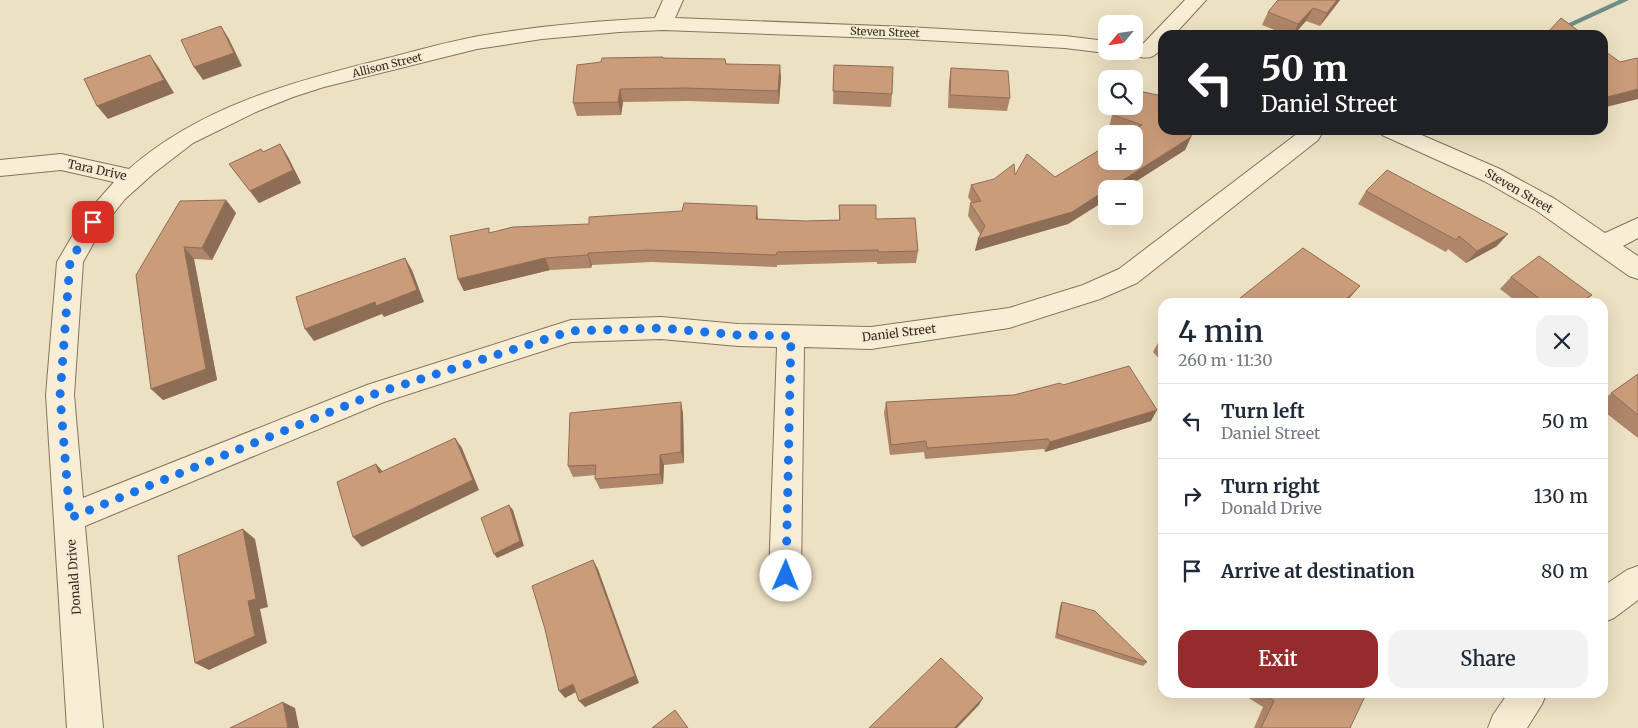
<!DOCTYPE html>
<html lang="en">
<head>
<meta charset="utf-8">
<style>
  body { margin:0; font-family:Merriweather,serif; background:#f2f2f3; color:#1f2937; height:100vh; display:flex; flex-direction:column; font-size:19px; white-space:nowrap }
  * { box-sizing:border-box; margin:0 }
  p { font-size:16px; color:#747a83 }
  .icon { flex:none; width:28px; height:28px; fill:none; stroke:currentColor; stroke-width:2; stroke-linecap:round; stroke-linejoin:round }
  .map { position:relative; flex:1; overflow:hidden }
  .details { position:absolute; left:1158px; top:298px; width:450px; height:400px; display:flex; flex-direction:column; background:#fff; border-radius:15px; box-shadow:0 5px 20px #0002 }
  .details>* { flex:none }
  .guide { position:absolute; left:1158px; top:30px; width:450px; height:105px; border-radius:15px; box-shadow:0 5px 20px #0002; background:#202124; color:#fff; overflow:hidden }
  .needle { width:32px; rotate:241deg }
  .buttons { position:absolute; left:1098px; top:15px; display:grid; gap:10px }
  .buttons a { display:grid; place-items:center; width:45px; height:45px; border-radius:10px; background:#fff; box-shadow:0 5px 20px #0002; font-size:25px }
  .pin { position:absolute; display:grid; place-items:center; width:42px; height:42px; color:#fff; margin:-21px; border-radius:10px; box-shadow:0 2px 8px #0006 }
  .me { position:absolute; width:55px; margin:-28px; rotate:1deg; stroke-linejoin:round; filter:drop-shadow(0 0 4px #0008) }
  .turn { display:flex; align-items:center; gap:18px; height:105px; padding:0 20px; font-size:22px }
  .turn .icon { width:65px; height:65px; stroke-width:2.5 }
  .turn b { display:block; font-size:35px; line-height:42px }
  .round { display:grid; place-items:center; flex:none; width:52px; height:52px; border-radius:15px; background:#f2f2f3 }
  .overview { display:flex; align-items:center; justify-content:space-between; height:85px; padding:0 20px }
  h1 { font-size:30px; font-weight:600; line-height:38px }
  .cta { display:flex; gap:10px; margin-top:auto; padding:10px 20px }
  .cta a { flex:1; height:58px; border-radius:15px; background:#952c2b; color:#fff; font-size:20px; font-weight:600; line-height:58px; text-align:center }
  .cta a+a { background:#f2f2f3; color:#1f2937 }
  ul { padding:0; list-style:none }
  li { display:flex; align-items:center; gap:15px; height:75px; padding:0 20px; border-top:1px solid #e0e1e3 }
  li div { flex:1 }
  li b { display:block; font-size:19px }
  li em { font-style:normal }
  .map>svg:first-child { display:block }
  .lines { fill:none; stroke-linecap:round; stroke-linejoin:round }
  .stream { fill:#6c8e86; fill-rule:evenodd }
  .minor-casing { stroke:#87735a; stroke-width:2 }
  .minor { fill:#f8eed6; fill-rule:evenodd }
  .wall { fill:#af8669 }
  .shaded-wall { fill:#8e6d55 }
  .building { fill:#cb9c7a; stroke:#8e6d55 }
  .route { stroke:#1a73e8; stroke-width:9; stroke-dasharray:0 16.2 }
  .labels { text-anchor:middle; stroke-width:4; stroke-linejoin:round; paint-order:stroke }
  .far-street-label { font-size:11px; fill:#372b1e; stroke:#f5ebd3 }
  .street-label { font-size:12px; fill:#372b1e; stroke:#f5ebd3 }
</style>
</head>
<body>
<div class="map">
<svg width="1638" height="728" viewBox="0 0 1638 728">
  <rect width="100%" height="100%" fill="#ede1c3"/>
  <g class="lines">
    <path class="stream" d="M1619,0H1629L1553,35H1543Z"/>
    <defs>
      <g id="minor">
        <path d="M663,0H683L675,18L907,27L1065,36L1106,41V51H1113L1106,53L1065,48L907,39L663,30L619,32L542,39L477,49L324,87L293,97L258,111L193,143L154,173L125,199L102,228L83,262L74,395L83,498L367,385L571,320L661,317L738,324L871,327L1009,308L1083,285L1119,269L1302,130H1324L1318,140L1137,283L1100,299L1009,328L871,349L804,347L801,576L796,587L785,591L774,587L769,576L777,347L738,346L661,339L571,342L384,402L85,526L103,728H67L46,395L57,262L84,216L114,182L61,170L0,176V160L61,154L129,169C200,107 291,82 380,60C412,52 446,42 479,36C537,26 596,21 655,18Z"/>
        <path d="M1185,0H1206L1174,35H1162V48C1155,56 1151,59 1140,57L1137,52L1140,47Z"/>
        <path d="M1379,130H1410L1500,169L1555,199L1605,233L1638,218V238L1623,246L1638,256V279L1629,276L1537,211L1484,181L1382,135Z"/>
        <path d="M1638,566V600L1614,618L1602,623V587L1627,570Z"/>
        <path d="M1509,692H1547L1542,704L1527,728H1488L1493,715Z"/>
      </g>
    </defs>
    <use href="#minor" class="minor-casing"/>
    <use href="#minor" class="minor"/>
  </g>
  <g class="wall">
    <path d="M1278,0H1340L1320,26L1306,21L1294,35H1287L1262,25L1268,12Z"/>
    <path d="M1561,18L1584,35H1546Z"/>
    <path d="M663,58L726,64L781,77L779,104L688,101L623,102L621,115L577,116L573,103Z"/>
    <path d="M834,65L892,94L891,107L833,104Z"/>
    <path d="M951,68L1010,98L1007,111L948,108L949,81Z"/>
    <path d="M1114,106H1134L1191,137L1185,150L1124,189H1106V200L1068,224L975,251L978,239L980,234L968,216L970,203H972L968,197L971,185L1015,175L1055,177L1134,134H1126L1109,128Z"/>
    <path d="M280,144L288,157L301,183L259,203L229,164L263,152Z"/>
    <path d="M1366,191L1497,246L1466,263L1448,249L1446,252L1358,204Z"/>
    <path d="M226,200L236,213L212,260L194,259L217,380L163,400L136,275Z"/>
    <path d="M839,205L876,219L918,251L916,263L877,264V262L777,265V267L651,262L592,265L591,268L550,270L464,291L458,279L491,233L758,219L806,221L839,220Z"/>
    <path d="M1511,277L1584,302H1517L1500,289Z"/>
    <path d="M1162,339V362L1153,352L1159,341Z"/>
    <path d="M1638,374V438L1602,410V400Z"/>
    <path d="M1063,385L1151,421L1045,452L1044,449L925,459L924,452L890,455L884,413L886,402L1014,395Z"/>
    <path d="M683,413L684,463L664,465L663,484L600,489L595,479L596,475L573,477L568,466Z"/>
    <path d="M1062,602L1147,662L1143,666L1055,638L1060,606Z"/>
    <path d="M1246,692H1367L1350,728H1254L1263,707L1244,695Z"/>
  </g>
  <g class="shaded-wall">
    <path d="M1337,0H1340L1320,26L1327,13Z"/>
    <path d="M1313,8L1306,21L1293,35L1298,24Z"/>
    <path d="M221,26L229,39L242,66L203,80L194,67Z"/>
    <path d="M150,55L159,68L174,93L108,119L97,106Z"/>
    <path d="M780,65L781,77L779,104L778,91Z"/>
    <path d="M620,89L623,102L621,115L618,102Z"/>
    <path d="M1638,89V99L1602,108V99L1603,98Z"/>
    <path d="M1191,137L1185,150L1124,189H1109Z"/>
    <path d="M280,144L288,157L301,183L259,203L250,191Z"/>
    <path d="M1106,190V200L1068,224L975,251L978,239Z"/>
    <path d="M226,200L236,213L212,260L202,248Z"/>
    <path d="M757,206L758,219H756Z"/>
    <path d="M1508,234L1497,246L1466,263L1477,251Z"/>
    <path d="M184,247L194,259L217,380L163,400L151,389Z"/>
    <path d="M588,253L592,265L591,268L588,255Z"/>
    <path d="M405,258L412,270L424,302L384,317L382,314L314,341L305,329Z"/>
    <path d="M545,258L550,270L464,291L458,279Z"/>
    <path d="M1360,286L1346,302H1343Z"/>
    <path d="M1592,295L1584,302H1579Z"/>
    <path d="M681,402L683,413L684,463L681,452Z"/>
    <path d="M1157,410L1151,421L1045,452L1050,442Z"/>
    <path d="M455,438L462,448L479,490L362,547L353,537Z"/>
    <path d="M660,455L664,465L663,484L660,474Z"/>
    <path d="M376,464L385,474L379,473Z"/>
    <path d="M509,505L513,510L524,546L497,558L494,554Z"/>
    <path d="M243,529L255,539L268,607L260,609L267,643L209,670L195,663L248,601Z"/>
    <path d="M593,560L598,569L639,683L585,707L579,701Z"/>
    <path d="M573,684L578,691L565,698L559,691Z"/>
    <path d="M983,698L979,705L957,728H954Z"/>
    <path d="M283,702L295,708L299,728H288Z"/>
  </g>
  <g class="building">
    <path d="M1278,0H1337L1327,13L1313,8L1298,24L1268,12Z"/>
    <path d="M1561,18L1584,35H1553L1549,31Z"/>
    <path d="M221,26L234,53L194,67L181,40Z"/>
    <path d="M1602,49L1620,62L1637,58L1638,59V89L1603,98L1602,97Z"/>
    <path d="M150,55L164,80L97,106L84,79Z"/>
    <path d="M663,57V58L725,59L726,64L780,65L778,91L686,88L620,89L618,102L573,103L577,65L601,62L602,58Z"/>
    <path d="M834,65L893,67L892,94L833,91Z"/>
    <path d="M951,68L1008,71L1010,98L950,95Z"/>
    <path d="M1134,90L1162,96V130H1192L1191,137L1109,189H1106V190L1072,212L978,239L985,226L970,203L981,201L971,185L994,179L1014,164L1015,175L1027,154L1055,177L1106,146V161H1134V134H1127L1142,125L1113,115L1115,106H1134Z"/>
    <path d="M280,144L293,170L250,191L229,164L261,149L263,152Z"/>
    <path d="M1387,170L1508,234L1477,251L1459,236L1456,240L1366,191Z"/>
    <path d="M226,200L202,248L184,247L206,369L151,389L136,275L180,201Z"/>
    <path d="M684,203L757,206L756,219L806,221L840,220L839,205H876V219L915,218L918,251L878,252V250L777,252L776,255L648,250L588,253V255L545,258L458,279L450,236L489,228V233L513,227L589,224V217L682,211Z"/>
    <path d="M1303,248L1360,286L1343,302H1320L1318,301L1316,302H1235Z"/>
    <path d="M1539,256L1592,295L1579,302H1544L1511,277Z"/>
    <path d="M405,258L417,290L376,306L375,302L305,329L296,297Z"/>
    <path d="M1162,339V344L1159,341Z"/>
    <path d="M1129,366L1157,410L1050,442L1048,439L927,448L926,441L891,445L886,402L1014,395L1060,383L1063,385Z"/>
    <path d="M1638,374V415L1611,393Z"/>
    <path d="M681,402V452L660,455V474L595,479L596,465L568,466L570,413Z"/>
    <path d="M455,438L473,480L353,537L337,482L376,464L379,473Z"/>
    <path d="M509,505L520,541L494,554L481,518Z"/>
    <path d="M243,529L256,599L248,601L255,636L195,663L178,556Z"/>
    <path d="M593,560L635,676L579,701L573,684L559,691L545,629L532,586Z"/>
    <path d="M1062,602L1095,611L1147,662L1057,634Z"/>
    <path d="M941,658L983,698L954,728H869Z"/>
    <path d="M1261,692H1367L1350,728H1261L1274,701Z"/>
    <path d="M283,702L288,728H230Z"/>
    <path d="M675,710L688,728H652Z"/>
  </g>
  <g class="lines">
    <path class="route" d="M93,222L70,262L60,396L70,518L377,393L571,331L661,328L738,335L791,336L786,576"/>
  </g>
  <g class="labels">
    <g class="far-street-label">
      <text transform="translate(885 32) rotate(2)" y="4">Steven Street</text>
      <text transform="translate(387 65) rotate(-14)" y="4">Allison Street</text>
    </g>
    <g class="street-label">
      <text transform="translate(97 170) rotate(12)" y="4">Tara Drive</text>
      <text transform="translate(1519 191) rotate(30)" y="4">Steven Street</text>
      <text transform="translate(899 333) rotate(-7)" y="4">Daniel Street</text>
      <text transform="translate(74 577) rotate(-94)" y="4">Donald Drive</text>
    </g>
  </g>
</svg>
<div class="buttons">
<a><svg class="needle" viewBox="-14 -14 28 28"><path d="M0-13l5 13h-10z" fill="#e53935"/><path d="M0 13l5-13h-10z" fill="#747a83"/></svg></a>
<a><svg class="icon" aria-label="search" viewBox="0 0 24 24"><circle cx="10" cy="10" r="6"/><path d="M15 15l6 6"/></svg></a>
<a>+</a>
<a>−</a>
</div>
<div class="pin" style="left:93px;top:222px;background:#d93025"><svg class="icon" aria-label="arrive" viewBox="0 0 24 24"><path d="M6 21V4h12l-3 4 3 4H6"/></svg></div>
<svg class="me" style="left:786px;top:576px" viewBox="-20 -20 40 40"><circle r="19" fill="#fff"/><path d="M0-13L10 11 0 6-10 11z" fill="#1a73e8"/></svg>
<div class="guide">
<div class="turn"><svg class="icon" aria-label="left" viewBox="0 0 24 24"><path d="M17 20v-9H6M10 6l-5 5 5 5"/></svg><div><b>50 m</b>Daniel Street</div></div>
</div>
<section class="details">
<div class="overview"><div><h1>4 min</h1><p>260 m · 11:30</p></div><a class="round"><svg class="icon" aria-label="close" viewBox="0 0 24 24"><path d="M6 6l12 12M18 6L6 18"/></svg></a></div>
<ul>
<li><svg class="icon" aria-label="left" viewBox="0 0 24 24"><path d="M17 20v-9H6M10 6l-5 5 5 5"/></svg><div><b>Turn left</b><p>Daniel Street</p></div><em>50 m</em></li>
<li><svg class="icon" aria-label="right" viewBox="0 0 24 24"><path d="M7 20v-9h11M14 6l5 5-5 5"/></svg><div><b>Turn right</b><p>Donald Drive</p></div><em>130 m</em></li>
<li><svg class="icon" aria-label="arrive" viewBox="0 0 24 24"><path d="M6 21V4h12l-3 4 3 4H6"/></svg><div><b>Arrive at destination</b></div><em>80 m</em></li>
</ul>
<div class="cta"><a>Exit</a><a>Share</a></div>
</section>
</div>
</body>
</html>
